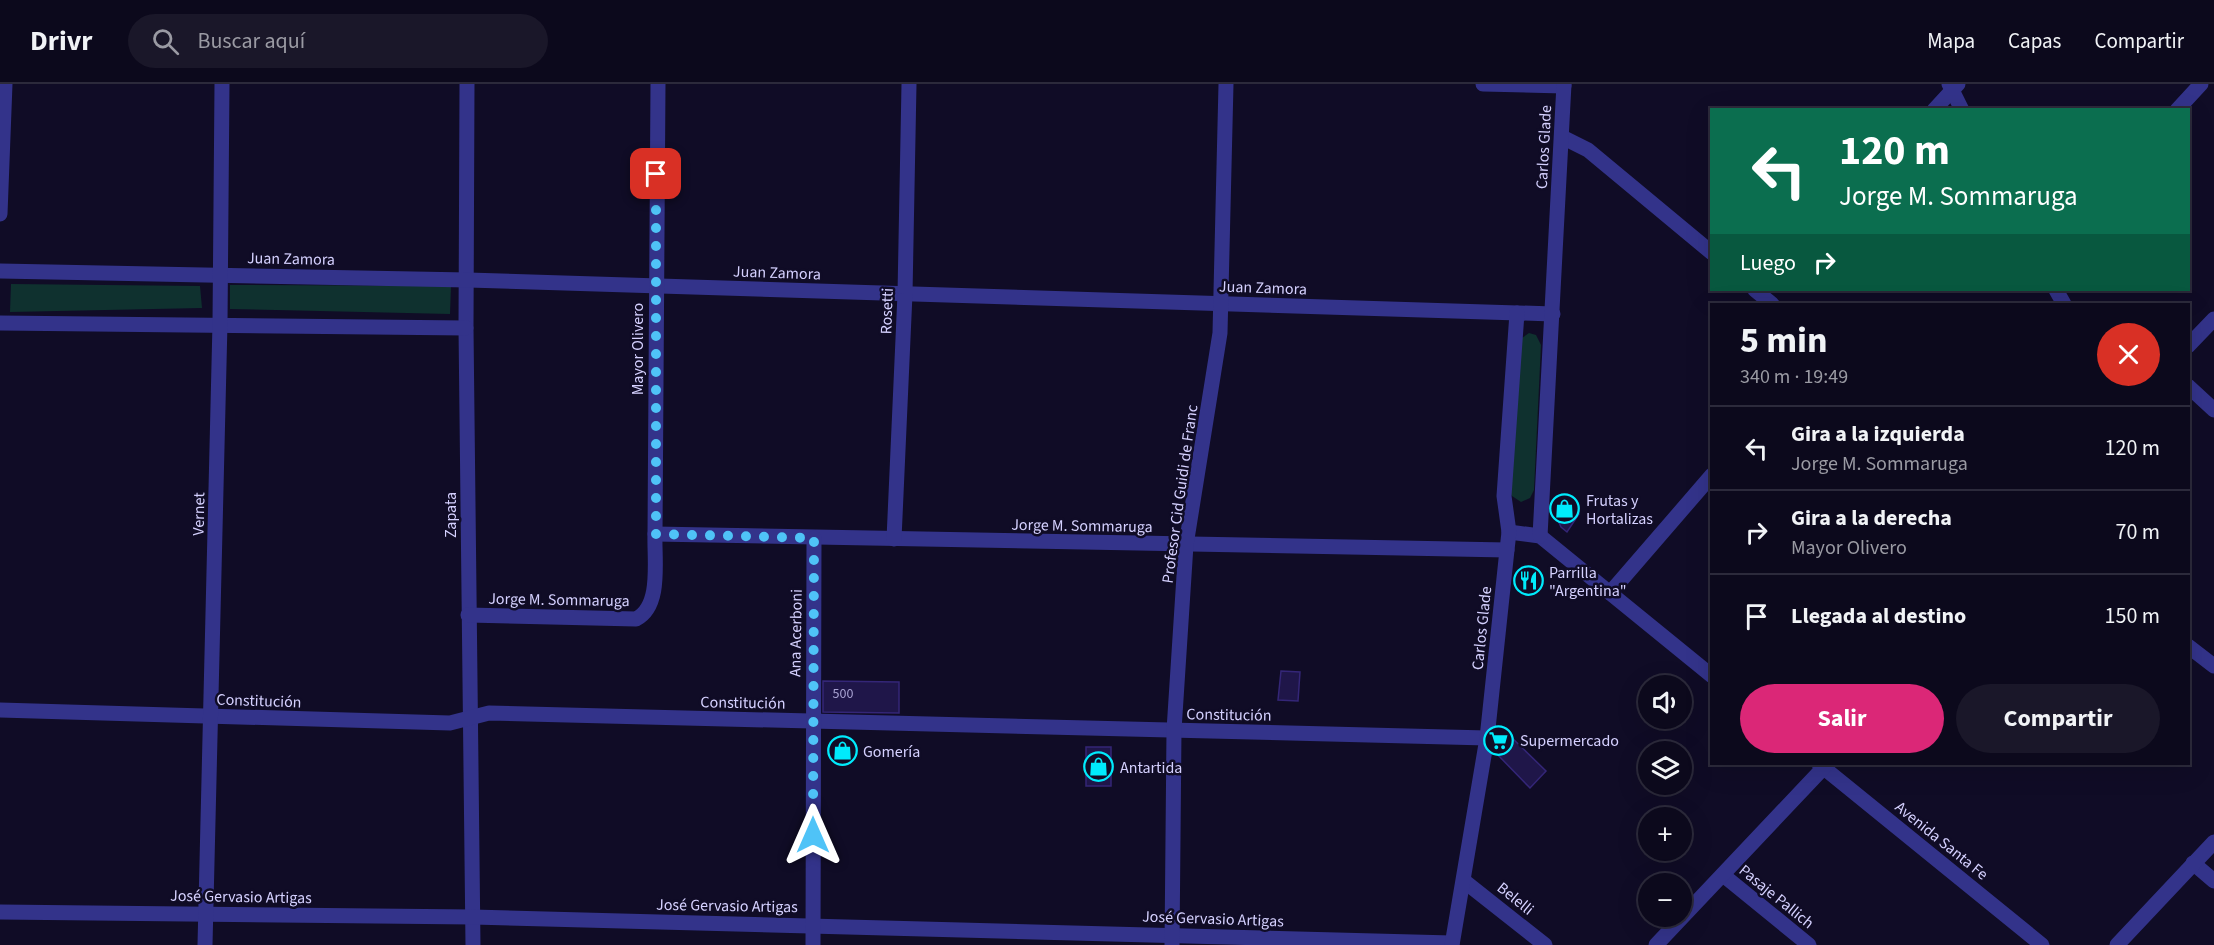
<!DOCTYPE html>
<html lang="es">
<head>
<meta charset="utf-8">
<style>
  body { margin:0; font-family:"Source Sans 3",sans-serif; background:#1a1729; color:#f1f3f6; height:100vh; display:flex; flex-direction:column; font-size:22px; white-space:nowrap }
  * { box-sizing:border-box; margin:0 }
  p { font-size:20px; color:#9a9aa3 }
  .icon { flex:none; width:33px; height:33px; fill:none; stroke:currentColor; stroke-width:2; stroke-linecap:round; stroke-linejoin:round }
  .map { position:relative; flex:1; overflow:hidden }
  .panel { position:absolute; left:1710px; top:219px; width:480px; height:462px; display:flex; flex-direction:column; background:#0c091c; border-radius:0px; box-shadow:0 6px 24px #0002,0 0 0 2px #2c2a3b }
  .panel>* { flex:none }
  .guide { position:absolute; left:1710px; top:24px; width:480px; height:183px; border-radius:0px; box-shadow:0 6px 24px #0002,0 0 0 2px #2c2a3b; background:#0b6e4f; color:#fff; overflow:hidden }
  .buttons { position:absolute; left:1638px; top:591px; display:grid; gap:12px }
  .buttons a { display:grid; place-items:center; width:54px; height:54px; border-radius:50%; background:#0c091c; box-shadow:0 6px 24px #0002,0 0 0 2px #2c2a3b; font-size:30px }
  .pin { position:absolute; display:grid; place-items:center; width:51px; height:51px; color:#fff; margin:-26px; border-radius:12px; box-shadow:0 3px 9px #0006 }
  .me { position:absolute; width:66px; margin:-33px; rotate:0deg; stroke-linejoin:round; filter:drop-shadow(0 0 4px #0008) }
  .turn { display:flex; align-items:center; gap:21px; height:126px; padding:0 30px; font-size:27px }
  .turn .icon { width:78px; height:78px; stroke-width:2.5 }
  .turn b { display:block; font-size:42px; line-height:51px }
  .then { display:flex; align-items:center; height:57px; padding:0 30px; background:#0003; gap:12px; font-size:22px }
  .round { display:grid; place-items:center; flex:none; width:63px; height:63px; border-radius:32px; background:#1a1729 }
  .headline { display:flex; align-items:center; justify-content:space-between; height:102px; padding:0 30px }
  h1 { font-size:36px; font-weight:700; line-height:45px }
  .cta { display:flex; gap:12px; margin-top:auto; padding:12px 30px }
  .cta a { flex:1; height:69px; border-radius:36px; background:#db2777; color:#fff; font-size:24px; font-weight:700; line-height:69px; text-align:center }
  .cta a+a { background:#1a1729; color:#f1f3f6 }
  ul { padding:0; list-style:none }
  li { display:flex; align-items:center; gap:18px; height:84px; padding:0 30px; border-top:2px solid #2c2a3b }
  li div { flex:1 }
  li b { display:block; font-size:22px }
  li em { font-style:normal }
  header { display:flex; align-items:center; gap:36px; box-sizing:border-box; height:84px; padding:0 30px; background:#0c091c; border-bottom:2px solid #2c2a3b }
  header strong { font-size:28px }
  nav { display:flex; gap:33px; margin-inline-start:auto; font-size:21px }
  .search { width:420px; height:54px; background:#1a1729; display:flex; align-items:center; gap:15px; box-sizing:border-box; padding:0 21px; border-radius:33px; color:#9a9aa3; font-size:22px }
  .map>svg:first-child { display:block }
  .green { fill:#0f312f }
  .building { fill:#1f1649; stroke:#342677; stroke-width:1.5 }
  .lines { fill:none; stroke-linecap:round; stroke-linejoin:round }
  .minor { stroke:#33338a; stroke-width:15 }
  .route { stroke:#4fc3f7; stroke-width:10; stroke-dasharray:0 18 }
  .labels { text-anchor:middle; stroke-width:5; stroke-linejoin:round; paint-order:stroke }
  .number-label { font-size:14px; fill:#a8a2d2 }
  .street-label { font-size:16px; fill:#d5d1ff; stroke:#100c26 }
  .poi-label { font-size:16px; fill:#d5d1ff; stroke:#100c26; text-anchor:start }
</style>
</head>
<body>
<header>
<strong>Drivr</strong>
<div class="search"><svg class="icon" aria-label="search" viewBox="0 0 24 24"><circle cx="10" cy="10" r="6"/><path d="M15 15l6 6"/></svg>Buscar aquí</div>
<nav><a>Mapa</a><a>Capas</a><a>Compartir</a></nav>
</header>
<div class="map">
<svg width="2214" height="861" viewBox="0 0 2214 861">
  <rect width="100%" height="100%" fill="#100c26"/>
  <g class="green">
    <path d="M11,200L200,202L202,224L10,228Z"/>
    <path d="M230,201L451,202L450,230L230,225Z"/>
    <path d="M1529,249L1536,251L1541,261L1534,406L1530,414L1521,418L1509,410L1522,254Z"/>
  </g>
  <g class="building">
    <path d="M1559,417L1579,430L1567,448L1561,443L1557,434Z"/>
    <path d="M1523,486L1538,490L1534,507L1519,503Z"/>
    <path d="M1281,587L1300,588L1298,617L1278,616Z"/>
    <path d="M823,597L899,598V629L823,628Z"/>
    <path d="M1497,648L1510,652L1546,687L1530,704L1495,668Z"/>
    <path d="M832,658L854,659L853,675L831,674Z"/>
    <rect x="1086" y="663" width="25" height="39"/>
  </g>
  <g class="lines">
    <g class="minor">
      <path d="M467,0L466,244L473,861"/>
      <path d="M1483,0L1564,2"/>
      <path d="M1949,0L1962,26"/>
      <path d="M1934,26L1958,0"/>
      <path d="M2177,26L2201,0"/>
      <path d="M1562,53L1588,66L1712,169"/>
      <path d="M0,130L5,0"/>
      <path d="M0,187L468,196L1553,230"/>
      <path d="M1755,206L1772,220"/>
      <path d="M2056,206L2064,220"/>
      <path d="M0,239L466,244"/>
      <path d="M2188,262L2214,235"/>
      <path d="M2188,302L2214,326"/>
      <path d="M1509,448L1540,452L1712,592"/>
      <path d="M655,450L1507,466"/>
      <path d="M1540,452L1564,0"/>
      <path d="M894,455L905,210L909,0"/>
      <path d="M1610,509L1712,391"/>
      <path d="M468,531L636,535C662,522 654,476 655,450L658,0"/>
      <path d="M2188,562L2214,582"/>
      <path d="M0,626L450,639L489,629L1487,654"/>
      <path d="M1819,680L2042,861"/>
      <path d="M2193,779L2214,797"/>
      <path d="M1723,791L1809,861"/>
      <path d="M1464,797L1545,861"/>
      <path d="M0,828L473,833L1452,859"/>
      <path d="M205,861L220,239L222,0"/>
      <path d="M813,861L814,454"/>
      <path d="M1172,861L1174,646L1186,461L1220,249L1226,0"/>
      <path d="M1452,861L1487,654L1507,466L1509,448L1504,412L1517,229"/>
      <path d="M1656,861L1827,680"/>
      <path d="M2117,861L2214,758"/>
    </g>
  </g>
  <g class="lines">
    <path class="route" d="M656,90V450L814,454L813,751"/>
  </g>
  <defs>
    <symbol id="shop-ring" viewBox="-11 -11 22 22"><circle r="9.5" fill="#100c26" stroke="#00ebfc" stroke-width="1.5"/><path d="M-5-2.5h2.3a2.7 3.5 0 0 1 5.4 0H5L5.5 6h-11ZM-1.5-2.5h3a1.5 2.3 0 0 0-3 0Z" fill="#00ebfc"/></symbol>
    <symbol id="restaurant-ring" viewBox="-11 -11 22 22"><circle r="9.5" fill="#100c26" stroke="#00ebfc" stroke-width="1.5"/><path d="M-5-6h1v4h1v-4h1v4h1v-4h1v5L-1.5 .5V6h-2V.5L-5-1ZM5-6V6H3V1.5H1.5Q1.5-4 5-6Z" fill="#00ebfc"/></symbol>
    <symbol id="supermarket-ring" viewBox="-11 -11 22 22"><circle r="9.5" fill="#100c26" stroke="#00ebfc" stroke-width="1.5"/><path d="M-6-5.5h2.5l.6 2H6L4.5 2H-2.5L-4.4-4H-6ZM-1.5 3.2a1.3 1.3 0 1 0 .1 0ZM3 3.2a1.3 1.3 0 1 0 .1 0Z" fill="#00ebfc"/></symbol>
  </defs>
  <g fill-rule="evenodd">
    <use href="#shop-ring" x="1548" y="408" width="33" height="33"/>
    <use href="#restaurant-ring" x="1512" y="480" width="33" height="33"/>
    <use href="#supermarket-ring" x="1482" y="640" width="33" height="33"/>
    <use href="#shop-ring" x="826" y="650" width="33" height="33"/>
    <use href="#shop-ring" x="1082" y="666" width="33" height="33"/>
  </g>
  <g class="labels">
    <g class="number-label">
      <text x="843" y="614">500</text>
    </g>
    <g class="street-label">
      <text transform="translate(1543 63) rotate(-87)" y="6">Carlos Glade</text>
      <text transform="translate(291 174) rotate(1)" y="6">Juan Zamora</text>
      <text transform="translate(777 188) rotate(2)" y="6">Juan Zamora</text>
      <text transform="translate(1263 203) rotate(2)" y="6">Juan Zamora</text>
      <text transform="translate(886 227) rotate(-88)" y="6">Rosetti</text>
      <text transform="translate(637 265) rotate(-90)" y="6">Mayor Olivero</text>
      <text transform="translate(1179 410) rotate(-82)" y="6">Profesor Cid Guidi de Franc</text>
      <text transform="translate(198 430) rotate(-89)" y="6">Vernet</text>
      <text transform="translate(450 431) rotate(-90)" y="6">Zapata</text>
      <text transform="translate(1082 441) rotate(1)" y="6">Jorge M. Sommaruga</text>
      <text transform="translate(559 515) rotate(1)" y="6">Jorge M. Sommaruga</text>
      <text transform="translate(1481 544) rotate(-84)" y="6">Carlos Glade</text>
      <text transform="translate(795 549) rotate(-89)" y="6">Ana Acerboni</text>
      <text transform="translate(259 616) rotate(2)" y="6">Constitución</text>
      <text transform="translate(743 618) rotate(1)" y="6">Constitución</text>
      <text transform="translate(1229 630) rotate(1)" y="6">Constitución</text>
      <text transform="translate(1942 756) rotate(39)" y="6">Avenida Santa Fe</text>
      <text transform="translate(241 812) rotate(1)" y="6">José Gervasio Artigas</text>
      <text transform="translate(1777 812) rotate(39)" y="6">Pasaje Pallich</text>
      <text transform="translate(1516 814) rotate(39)" y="6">Belelli</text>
      <text transform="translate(727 821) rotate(1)" y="6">José Gervasio Artigas</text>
      <text transform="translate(1213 834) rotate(2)" y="6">José Gervasio Artigas</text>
    </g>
    <g class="poi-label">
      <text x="1586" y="422">Frutas y<tspan x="1586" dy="18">Hortalizas</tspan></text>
      <text x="1549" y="494">Parrilla<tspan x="1549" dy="18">"Argentina"</tspan></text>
      <text x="1520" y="662">Supermercado</text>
      <text x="863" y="673">Gomería</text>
      <text x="1120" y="689">Antartida</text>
    </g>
  </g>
</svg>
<div class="buttons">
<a><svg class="icon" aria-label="sound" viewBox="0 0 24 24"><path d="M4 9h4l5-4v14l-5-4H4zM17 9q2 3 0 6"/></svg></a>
<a><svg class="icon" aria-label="layers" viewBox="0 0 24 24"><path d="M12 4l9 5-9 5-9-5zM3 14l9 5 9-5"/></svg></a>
<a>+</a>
<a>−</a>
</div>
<div class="pin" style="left:656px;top:90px;background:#d93025"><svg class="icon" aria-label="arrive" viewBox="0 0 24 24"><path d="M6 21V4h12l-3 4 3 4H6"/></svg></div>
<svg class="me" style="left:813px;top:751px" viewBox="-20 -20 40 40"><path d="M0-17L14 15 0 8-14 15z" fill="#4fc3f7" stroke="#fff" stroke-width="4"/></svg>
<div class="guide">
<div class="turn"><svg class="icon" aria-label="left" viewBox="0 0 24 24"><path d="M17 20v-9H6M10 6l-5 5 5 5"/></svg><div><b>120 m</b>Jorge M. Sommaruga</div></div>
<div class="then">Luego<svg class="icon" aria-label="right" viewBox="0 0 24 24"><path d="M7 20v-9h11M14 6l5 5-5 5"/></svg></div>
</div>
<section class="panel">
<div class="headline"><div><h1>5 min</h1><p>340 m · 19:49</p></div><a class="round" style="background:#d93025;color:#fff"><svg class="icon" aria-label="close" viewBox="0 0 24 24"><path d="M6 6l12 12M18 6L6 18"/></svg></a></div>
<ul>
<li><svg class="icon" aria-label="left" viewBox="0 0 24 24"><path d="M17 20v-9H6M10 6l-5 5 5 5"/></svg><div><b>Gira a la izquierda</b><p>Jorge M. Sommaruga</p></div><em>120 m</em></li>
<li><svg class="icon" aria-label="right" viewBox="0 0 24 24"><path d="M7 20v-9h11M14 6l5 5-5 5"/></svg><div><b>Gira a la derecha</b><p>Mayor Olivero</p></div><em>70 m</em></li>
<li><svg class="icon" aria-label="arrive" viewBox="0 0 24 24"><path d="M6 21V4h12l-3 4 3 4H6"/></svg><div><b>Llegada al destino</b></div><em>150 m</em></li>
</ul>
<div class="cta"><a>Salir</a><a>Compartir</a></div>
</section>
</div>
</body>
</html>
